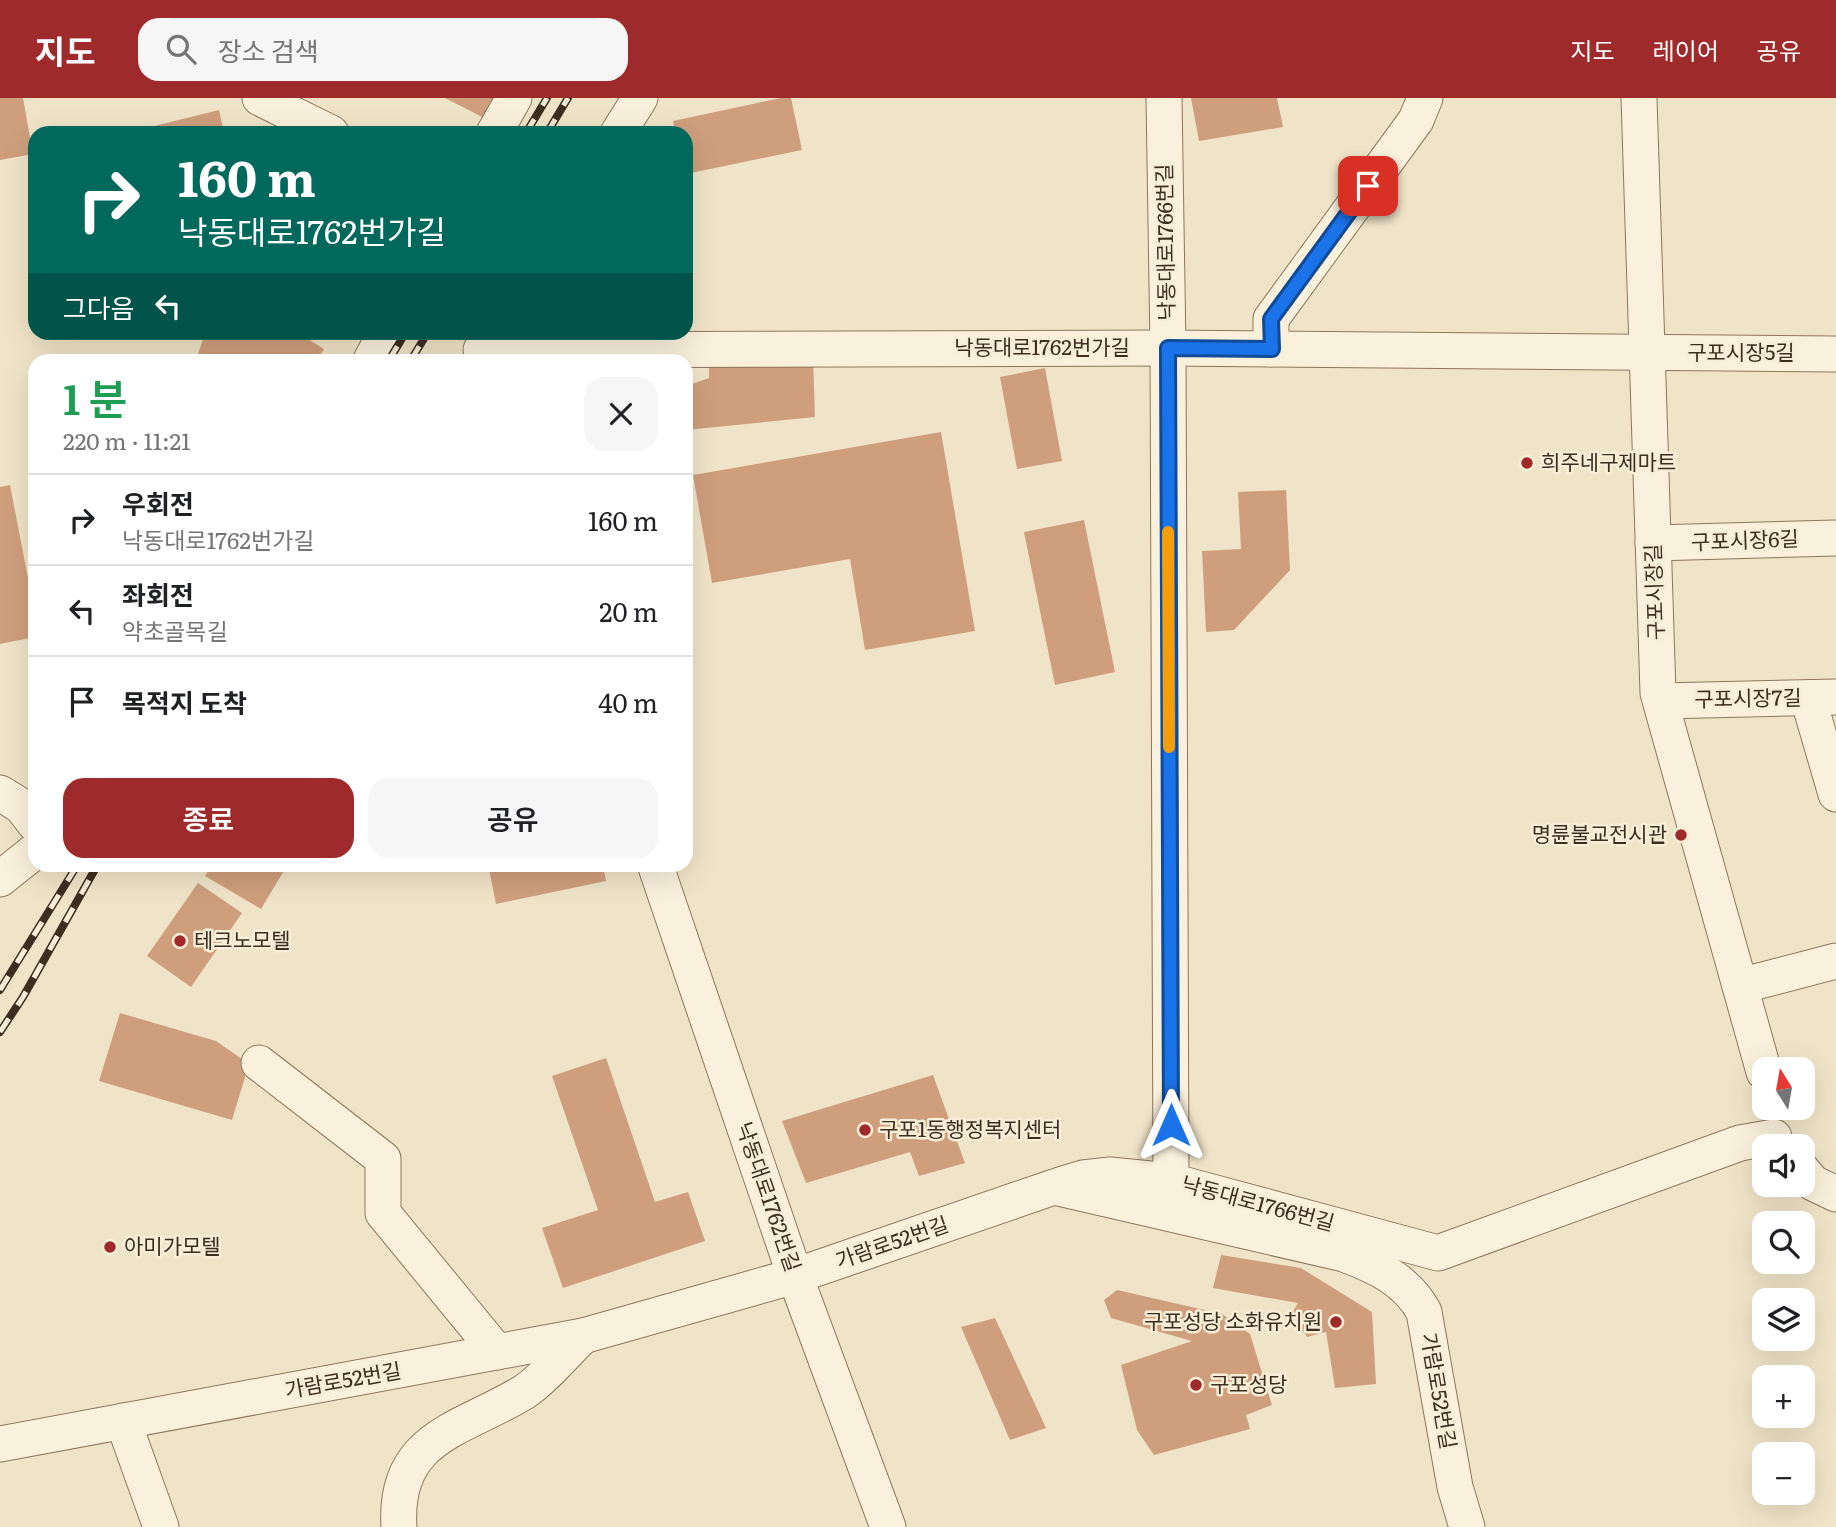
<!DOCTYPE html>
<html lang="ko">
<head>
<meta charset="utf-8">
<style>
  body { margin:0; font-family:Literata,"Noto Sans KR",serif; background:#f6f6f6; color:#202124; height:100vh; display:flex; flex-direction:column; font-size:26px; white-space:nowrap }
  * { box-sizing:border-box; margin:0 }
  p { font-size:23px; color:#757577 }
  .icon { flex:none; width:38px; height:38px; fill:none; stroke:currentColor; stroke-width:2; stroke-linecap:round; stroke-linejoin:round }
  .map { position:relative; flex:1; overflow:hidden }
  .panel { position:absolute; left:28px; top:256px; width:665px; height:518px; display:flex; flex-direction:column; background:#fff; border-radius:21px; box-shadow:0 7px 28px #0002 }
  .panel>* { flex:none }
  .top-card { position:absolute; left:28px; top:28px; width:665px; height:214px; border-radius:21px; box-shadow:0 7px 28px #0002; background:#00695c; color:#fff; overflow:hidden }
  .needle { width:46px; rotate:349deg }
  .buttons { position:absolute; left:1752px; top:959px; display:grid; gap:14px }
  .buttons a { display:grid; place-items:center; width:63px; height:63px; border-radius:14px; background:#fff; box-shadow:0 7px 28px #0002; font-size:35px }
  .pin { position:absolute; display:grid; place-items:center; width:60px; height:60px; color:#fff; margin:-30px; border-radius:14px; box-shadow:0 4px 10px #0006 }
  .me { position:absolute; width:77px; margin:-38px; rotate:0deg; stroke-linejoin:round; filter:drop-shadow(0 0 5px #0008) }
  .turn { display:flex; align-items:center; gap:24px; height:147px; padding:0 35px; font-size:32px }
  .turn .icon { width:91px; height:91px; stroke-width:2.5 }
  .turn b { display:block; font-size:49px; line-height:60px }
  .then { display:flex; align-items:center; height:66px; padding:0 35px; background:#0003; gap:14px; font-size:26px }
  .round { display:grid; place-items:center; flex:none; width:74px; height:74px; border-radius:21px; background:#f6f6f6 }
  .summary { display:flex; align-items:center; justify-content:space-between; height:119px; padding:0 35px }
  h1 { font-size:42px; font-weight:600; line-height:52px; color:#1e9e55 }
  .action { display:flex; gap:14px; margin-top:auto; padding:14px 35px }
  .action a { flex:1; height:80px; border-radius:21px; background:#9e2a2b; color:#fff; font-size:28px; font-weight:600; line-height:80px; text-align:center }
  .action a+a { background:#f6f6f6; color:#202124 }
  ul { padding:0; list-style:none }
  li { display:flex; align-items:center; gap:21px; height:91px; padding:0 35px; border-top:2px solid #e0e0e0 }
  li div { flex:1 }
  li b { display:block; font-size:26px }
  li em { font-style:normal }
  header { display:flex; align-items:center; gap:42px; box-sizing:border-box; height:98px; padding:0 35px; background:#9e2a2b; color:#fff }
  header strong { font-size:33px }
  nav { display:flex; gap:38px; margin-inline-start:auto; font-size:24px }
  .search { width:490px; height:63px; background:#f6f6f6; display:flex; align-items:center; gap:18px; box-sizing:border-box; padding:0 24px; border-radius:21px; color:#757577; font-size:26px }
  .map>svg:first-child { display:block }
  .building { fill:#cf9f7d }
  .lines { fill:none; stroke-linecap:round; stroke-linejoin:round }
  .minor-casing { stroke:#8d765c; stroke-width:37 }
  .minor { stroke:#faf1dc; stroke-width:35 }
  .rail-casing { stroke:#3d2e20; stroke-width:8 }
  .rail { stroke:#f7eed8; stroke-width:5; stroke-dasharray:16; stroke-linecap:butt }
  .route-casing { stroke:#114b97; stroke-width:18 }
  .route { stroke:#1a73e8; stroke-width:12 }
  .slow { stroke:#f59e0b; stroke-width:12 }
  .poi-dot { fill:#9e2a2b; stroke:#f7eed8; stroke-width:2.5 }
  .labels { text-anchor:middle; stroke-width:5; stroke-linejoin:round; paint-order:stroke }
  .street-label { font-size:21px; fill:#3d2e20; stroke:#f7eed8 }
  .poi-label { font-size:21px; fill:#3d2e20; stroke:#f7eed8; text-anchor:start }
</style>
</head>
<body>
<header>
<strong>지도</strong>
<div class="search"><svg class="icon" aria-label="search" viewBox="0 0 24 24"><circle cx="10" cy="10" r="6"/><path d="M15 15l6 6"/></svg>장소 검색</div>
<nav><a>지도</a><a>레이어</a><a>공유</a></nav>
</header>
<div class="map">
<svg width="1836" height="1429" viewBox="0 0 1836 1429">
  <rect width="100%" height="100%" fill="#f0e4c8"/>
  <g class="building">
    <path d="M0,0H23L33,56L0,62Z"/>
    <path d="M445,0H502L490,23Z"/>
    <path d="M781,0H791L802,52L686,76V35H675L673,23Z"/>
    <path d="M1191,0H1277L1283,29L1199,43Z"/>
    <path d="M219,12L224,35H130V34Z"/>
    <path d="M225,234H297L324,251L317,262H196L204,238Z"/>
    <path d="M813,259L815,319L686,332V288L709,280V261Z"/>
    <path d="M1045,270L1062,363L1017,371L1000,279Z"/>
    <path d="M941,334L975,533L865,552L850,461L712,485L693,377Z"/>
    <path d="M10,387L35,516V539L0,546V389Z"/>
    <path d="M1286,392L1290,472L1234,532L1206,534L1202,453L1241,451L1238,394Z"/>
    <path d="M1084,422L1115,574L1055,587L1024,434Z"/>
    <path d="M212,766H288L261,811L205,778Z"/>
    <path d="M488,766H603L606,783L496,806Z"/>
    <path d="M198,785L242,815L191,889L147,858Z"/>
    <path d="M120,915L216,943L249,966L232,1022L99,983Z"/>
    <path d="M606,960L655,1104L688,1094L705,1143L563,1190L542,1130L598,1112L552,978Z"/>
    <path d="M933,977L965,1065L919,1078L910,1054L806,1085L782,1023Z"/>
    <path d="M1221,1157L1301,1170L1372,1214L1376,1286L1335,1290L1326,1234L1307,1239L1292,1215L1298,1205L1213,1190Z"/>
    <path d="M1117,1192L1222,1216L1250,1236L1272,1307L1246,1317L1250,1331L1154,1357L1137,1332L1121,1267L1192,1243L1111,1220L1104,1202Z"/>
    <path d="M995,1220L1046,1330L1010,1342L961,1229Z"/>
  </g>
  <g class="lines">
    <defs>
      <g id="minor">
        <path d="M260,0L331,35"/>
        <path d="M1164,0L1168,250L1171,1083"/>
        <path d="M1639,0L1658,595L1764,974"/>
        <path d="M494,35L514,0"/>
        <path d="M618,35L640,0"/>
        <path d="M1271,251V221L1416,22L1425,0"/>
        <path d="M481,252L1168,250L1836,256"/>
        <path d="M371,262L386,234"/>
        <path d="M1653,445L1836,440"/>
        <path d="M1808,600L1836,696"/>
        <path d="M1661,603L1836,599"/>
        <path d="M0,695L21,708L35,726"/>
        <path d="M655,766L795,1178L888,1429"/>
        <path d="M0,781L35,753"/>
        <path d="M1740,888L1836,863"/>
        <path d="M259,965L383,1061V1115L497,1254"/>
        <path d="M1802,1072L1813,1085L1836,1096"/>
        <path d="M1060,1087L1083,1080L1110,1077L1171,1083L1438,1155L1740,1045L1774,1039"/>
        <path d="M123,1323L161,1429"/>
        <path d="M0,1346L583,1238L795,1178L1054,1089L1344,1156C1376,1168 1407,1182 1424,1214L1455,1389L1467,1429"/>
        <path d="M399,1429C393,1338 462,1332 524,1294C544,1281 565,1255 583,1238"/>
      </g>
    </defs>
    <use href="#minor" class="minor-casing"/>
    <use href="#minor" class="minor"/>
    <defs>
      <g id="rail">
        <path d="M526,35L547,0"/>
        <path d="M547,35L568,0"/>
        <path d="M389,262L406,234"/>
        <path d="M411,262L428,234"/>
        <path d="M0,892L78,766"/>
        <path d="M0,934L23,899L98,766"/>
      </g>
    </defs>
    <use href="#rail" class="rail-casing"/>
    <use href="#rail" class="rail"/>
  </g>
  <g class="lines">
    <defs>
      <path id="route" d="M1171,1027L1168,250L1272,251L1271,221L1368,88"/>
    </defs>
    <use href="#route" class="route-casing"/>
    <use href="#route" class="route"/>
    <path class="slow" d="M1168,434L1169,649"/>
  </g>
  <g class="poi-dot">
    <circle cx="1527" cy="365" r="7"/>
    <circle cx="1681" cy="737" r="7"/>
    <circle cx="180" cy="843" r="7"/>
    <circle cx="865" cy="1032" r="7"/>
    <circle cx="110" cy="1149" r="7"/>
    <circle cx="1336" cy="1224" r="7"/>
    <circle cx="1196" cy="1287" r="7"/>
  </g>
  <g class="labels">
    <g class="street-label">
      <text transform="translate(1166 144) rotate(-91)" y="7">낙동대로1766번길</text>
      <text x="1042" y="257">낙동대로1762번가길</text>
      <text x="1741" y="262">구포시장5길</text>
      <text transform="translate(1745 443) rotate(-2)" y="7">구포시장6길</text>
      <text transform="translate(1655 494) rotate(-92)" y="7">구포시장길</text>
      <text transform="translate(1748 601) rotate(-1)" y="7">구포시장7길</text>
      <text transform="translate(768 1099) rotate(71)" y="7">낙동대로1762번길</text>
      <text transform="translate(1258 1106) rotate(15)" y="7">낙동대로1766번길</text>
      <text transform="translate(892 1145) rotate(-19)" y="7">가람로52번길</text>
      <text transform="translate(343 1283) rotate(-10)" y="7">가람로52번길</text>
      <text transform="translate(1438 1293) rotate(80)" y="7">가람로52번길</text>
    </g>
    <g class="poi-label">
      <text x="1541" y="372">희주네구제마트</text>
      <text x="1667" y="744" text-anchor="end">명륜불교전시관</text>
      <text x="194" y="850">테크노모텔</text>
      <text x="879" y="1039">구포1동행정복지센터</text>
      <text x="124" y="1156">아미가모텔</text>
      <text x="1322" y="1231" text-anchor="end">구포성당 소화유치원</text>
      <text x="1210" y="1294">구포성당</text>
    </g>
  </g>
</svg>
<div class="buttons">
<a><svg class="needle" viewBox="-14 -14 28 28"><path d="M0-13l5 13h-10z" fill="#e53935"/><path d="M0 13l5-13h-10z" fill="#757577"/></svg></a>
<a><svg class="icon" aria-label="sound" viewBox="0 0 24 24"><path d="M4 9h4l5-4v14l-5-4H4zM17 9q2 3 0 6"/></svg></a>
<a><svg class="icon" aria-label="search" viewBox="0 0 24 24"><circle cx="10" cy="10" r="6"/><path d="M15 15l6 6"/></svg></a>
<a><svg class="icon" aria-label="layers" viewBox="0 0 24 24"><path d="M12 4l9 5-9 5-9-5zM3 14l9 5 9-5"/></svg></a>
<a>+</a>
<a>−</a>
</div>
<div class="pin" style="left:1368px;top:88px;background:#d93025"><svg class="icon" aria-label="arrive" viewBox="0 0 24 24"><path d="M6 21V4h12l-3 4 3 4H6"/></svg></div>
<svg class="me" style="left:1171px;top:1027px" viewBox="-20 -20 40 40"><path d="M0-17L14 15 0 8-14 15z" fill="#1a73e8" stroke="#fff" stroke-width="4"/></svg>
<div class="top-card">
<div class="turn"><svg class="icon" aria-label="right" viewBox="0 0 24 24"><path d="M7 20v-9h11M14 6l5 5-5 5"/></svg><div><b>160 m</b>낙동대로1762번가길</div></div>
<div class="then">그다음<svg class="icon" aria-label="left" viewBox="0 0 24 24"><path d="M17 20v-9H6M10 6l-5 5 5 5"/></svg></div>
</div>
<section class="panel">
<div class="summary"><div><h1>1 분</h1><p>220 m · 11:21</p></div><a class="round"><svg class="icon" aria-label="close" viewBox="0 0 24 24"><path d="M6 6l12 12M18 6L6 18"/></svg></a></div>
<ul>
<li><svg class="icon" aria-label="right" viewBox="0 0 24 24"><path d="M7 20v-9h11M14 6l5 5-5 5"/></svg><div><b>우회전</b><p>낙동대로1762번가길</p></div><em>160 m</em></li>
<li><svg class="icon" aria-label="left" viewBox="0 0 24 24"><path d="M17 20v-9H6M10 6l-5 5 5 5"/></svg><div><b>좌회전</b><p>약초골목길</p></div><em>20 m</em></li>
<li><svg class="icon" aria-label="arrive" viewBox="0 0 24 24"><path d="M6 21V4h12l-3 4 3 4H6"/></svg><div><b>목적지 도착</b></div><em>40 m</em></li>
</ul>
<div class="action"><a>종료</a><a>공유</a></div>
</section>
</div>
</body>
</html>
